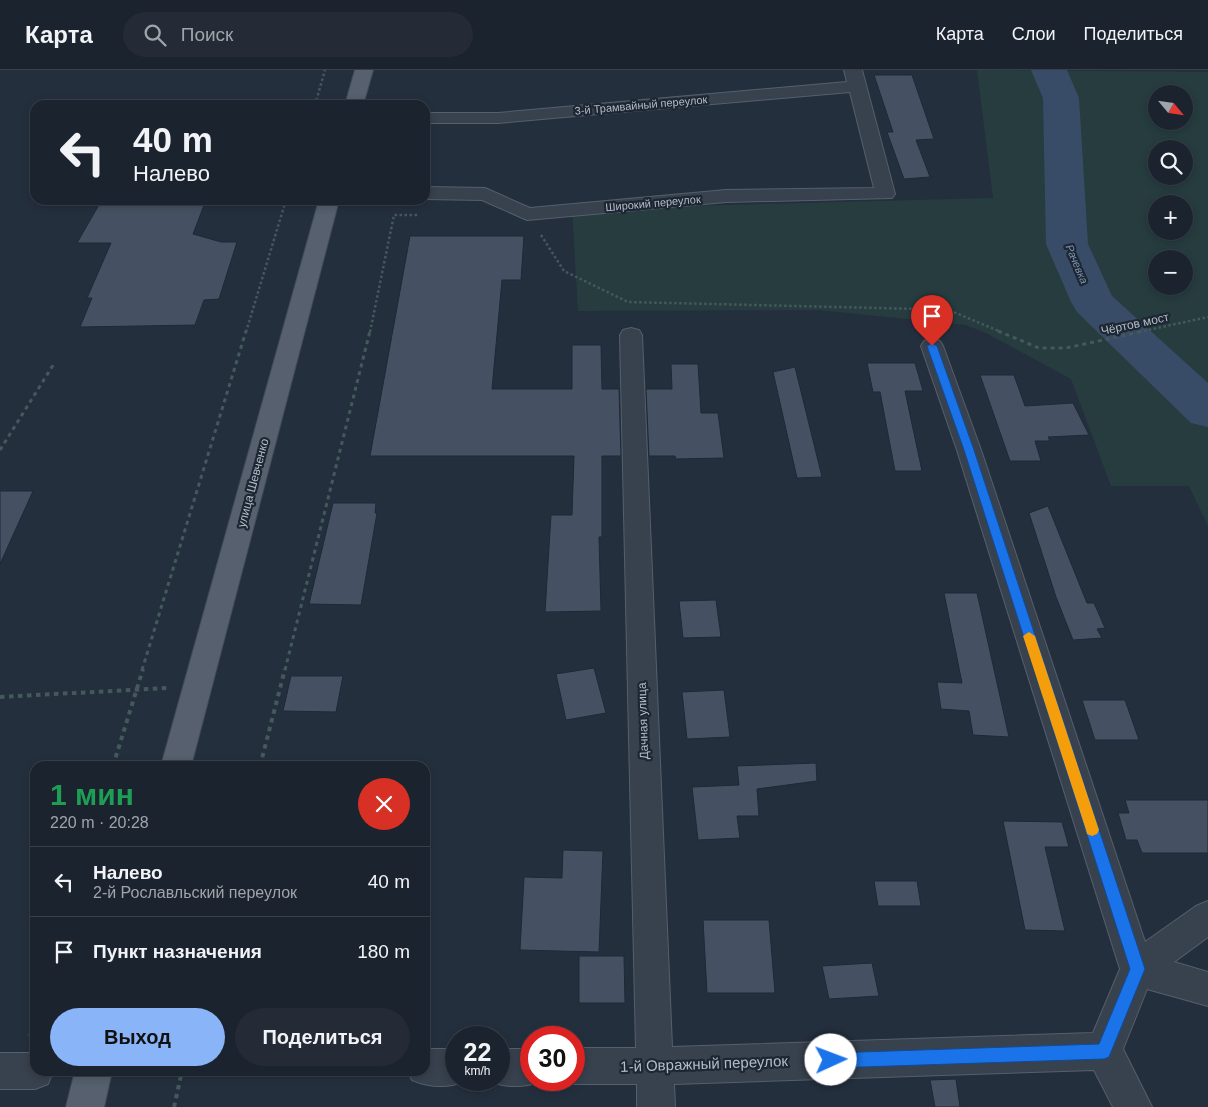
<!DOCTYPE html>
<html lang="ru">
<head>
<meta charset="utf-8">
<style>
  body { margin:0; font-family:Helvetica,sans-serif; background:#242b36; color:#f1f3f6; height:100vh; display:flex; flex-direction:column; font-size:19px; white-space:nowrap }
  * { box-sizing:border-box; margin:0 }
  p { font-size:16px; color:#a0a4aa }
  .icon { flex:none; width:28px; height:28px; fill:none; stroke:currentColor; stroke-width:2; stroke-linecap:round; stroke-linejoin:round }
  .map { position:relative; flex:1; overflow:hidden }
  .panel { position:absolute; left:30px; top:691px; width:400px; height:315px; display:flex; flex-direction:column; background:#1b232e; border-radius:15px; box-shadow:0 2px 8px #0003,0 0 0 1px #39404a }
  .panel>* { flex:none }
  .hud { position:absolute; left:30px; top:30px; width:400px; height:105px; border-radius:15px; box-shadow:0 2px 8px #0003,0 0 0 1px #39404a; background:#1b232e; color:#f1f3f6; overflow:hidden }
  .needle { width:32px; rotate:119deg }
  .controls { position:absolute; left:1148px; top:15px; display:grid; gap:10px }
  .controls a { display:grid; place-items:center; width:45px; height:45px; border-radius:50%; background:#1b232e; box-shadow:0 2px 8px #0003,0 0 0 1px #39404a; font-size:25px }
  .speed { position:absolute; left:445px; top:956px; display:flex; gap:10px; font-size:25px; font-weight:700; text-align:center }
  .speed>* { display:grid; place-content:center; width:65px; height:65px; border-radius:50%; background:#1b232e; box-shadow:0 2px 8px #0003,0 0 0 1px #39404a; line-height:1 }
  .speed small { font-size:12px; font-weight:400 }
  .speed .limit { border:8px solid #d22; background:#fff; color:#111 }
  .pin { position:absolute; display:grid; place-items:center; width:42px; height:42px; color:#fff; margin:-51px -21px; border-radius:50% 50% 50% 0; rotate:-45deg; box-shadow:0 0 5px #0007 }
  .pin .icon { rotate:45deg }
  .me { position:absolute; width:55px; margin:-28px; rotate:88deg; stroke-linejoin:round; filter:drop-shadow(0 0 4px #0008) }
  .turn { display:flex; align-items:center; gap:18px; height:105px; padding:0 20px; font-size:22px }
  .turn .icon { width:65px; height:65px; stroke-width:2.5 }
  .turn b { display:block; font-size:35px; line-height:42px }
  .round { display:grid; place-items:center; flex:none; width:52px; height:52px; border-radius:26px; background:#242b36 }
  .head { display:flex; align-items:center; justify-content:space-between; height:85px; padding:0 20px }
  h1 { font-size:30px; font-weight:600; line-height:38px; color:#1e9e55 }
  .cta { display:flex; gap:10px; margin-top:auto; padding:10px 20px }
  .cta a { flex:1; height:58px; border-radius:30px; background:#8ab4f8; color:#111; font-size:20px; font-weight:600; line-height:58px; text-align:center }
  .cta a+a { background:#242b36; color:#f1f3f6 }
  ul { padding:0; list-style:none }
  li { display:flex; align-items:center; gap:15px; height:70px; padding:0 20px; border-top:1px solid #39404a }
  li div { flex:1 }
  li b { display:block; font-size:19px }
  li em { font-style:normal }
  header { display:flex; align-items:center; gap:30px; box-sizing:border-box; height:70px; padding:0 25px; background:#1b232e; border-bottom:1px solid #39404a }
  header strong { font-size:24px }
  nav { display:flex; gap:28px; margin-inline-start:auto; font-size:18px }
  .search { width:350px; height:45px; background:#242b36; display:flex; align-items:center; gap:12px; box-sizing:border-box; padding:0 18px; border-radius:28px; color:#a0a4aa; font-size:19px }
  .map>svg:first-child { display:block }
  .green { fill:#263c3f; fill-rule:evenodd }
  .lines { fill:none; stroke-linecap:round; stroke-linejoin:round }
  .river { fill:#394c67; fill-rule:evenodd }
  .building { fill:#455162; stroke:#1f2835 }
  .minor-casing { stroke:#565f6c; stroke-width:2 }
  .major-casing { stroke:#414a57; stroke-width:2 }
  .path-far2 { stroke:#44595c; stroke-width:2.5; stroke-dasharray:2.5 2.5; stroke-linecap:butt }
  .path-far1 { stroke:#44595c; stroke-width:3; stroke-dasharray:4 4; stroke-linecap:butt }
  .path { stroke:#44595c; stroke-width:4; stroke-dasharray:4.5 4.5; stroke-linecap:butt }
  .minor { fill:#38414e; fill-rule:evenodd }
  .major { fill:#56606e; fill-rule:evenodd }
  .route { fill:#1a73e8; stroke:#114b97 }
  .slow { fill:#f59e0b }
  .labels { text-anchor:middle; stroke-width:4.5; stroke-linejoin:round; paint-order:stroke }
  .far-street-label { font-size:11px; fill:#b4bcc9; stroke:#1d2633 }
  .far-water-label { font-size:11px; font-style:italic; fill:#7c92b1; stroke:#1d2633 }
  .street-label { font-size:12px; fill:#b4bcc9; stroke:#1d2633 }
  .near-street-label { font-size:15px; fill:#b4bcc9; stroke:#1d2633 }
</style>
</head>
<body>
<header>
<strong>Карта</strong>
<div class="search"><svg class="icon" aria-label="search" viewBox="0 0 24 24"><circle cx="10" cy="10" r="6"/><path d="M15 15l6 6"/></svg>Поиск</div>
<nav><a>Карта</a><a>Слои</a><a>Поделиться</a></nav>
</header>
<div class="map">
<svg width="1208" height="1037" viewBox="0 0 1208 1037">
  <rect width="100%" height="100%" fill="#242f3e"/>
  <path class="green" d="M977,0L1208,2V456L1189,416H1111L1071,309L986,263L966,255L818,240L578,241L572,139L993,128ZM1156,24H1184V51H1156ZM1156,79H1184V106H1156ZM1156,134H1184V161H1156ZM1156,189H1184V216H1156Z"/>
  <g class="lines">
    <path class="river" d="M1031,0H1067L1079,28L1088,174L1112,226L1208,313V357L1191,353L1077,242L1071,232L1046,174L1043,28Z"/>
  </g>
  <g class="building">
    <path d="M874,5H912L934,69L916,70L930,107L904,109L887,62H893Z"/>
    <path d="M121,130H206L193,164L221,172H237L219,229L204,230L195,255L80,257L92,228H87L111,173H77L100,133H120Z"/>
    <path d="M410,166H524L521,210H502L492,319H572V275H601L602,319H619L621,386H602V467H599L601,541L545,542L551,445H572L574,386H370Z"/>
    <path d="M867,293H915L923,321H905L922,401H895L880,322H873Z"/>
    <path d="M671,294H698L701,343H718L724,388L676,389L675,386H649L646,319H672Z"/>
    <path d="M795,297L822,407L797,408L773,302Z"/>
    <path d="M980,305H1014L1025,336L1073,333L1089,365L1048,367L1050,371H1035L1041,391H1010Z"/>
    <path d="M0,421H33L0,494Z"/>
    <path d="M333,433H376L375,443H377L361,535L309,534Z"/>
    <path d="M1048,436L1087,533H1094L1105,558L1097,559L1102,568L1073,570L1056,527L1029,443Z"/>
    <path d="M944,523H977L1009,667L973,665L969,641L941,639L937,612L962,613Z"/>
    <path d="M716,530L721,567L683,568L679,531Z"/>
    <path d="M594,598L606,643L566,650L556,604Z"/>
    <path d="M291,606H343L336,642L283,641Z"/>
    <path d="M724,620L730,667L687,669L682,622Z"/>
    <path d="M1082,630H1125L1139,670H1095Z"/>
    <path d="M816,693L817,711L757,719L759,746H737L740,768L698,770L692,717L739,715L737,696Z"/>
    <path d="M1125,730H1208V783H1142L1137,770H1126L1118,743H1129Z"/>
    <path d="M1003,751L1062,752L1069,777H1045L1065,861L1025,860Z"/>
    <path d="M563,780L603,781L599,882L520,880L524,807L562,808Z"/>
    <path d="M874,811H917L921,836H878Z"/>
    <path d="M703,850H769L775,923H707Z"/>
    <path d="M579,886H624L625,933H579Z"/>
    <path d="M872,893L879,926L829,929L822,896Z"/>
    <path d="M956,1009L960,1037H935L930,1010Z"/>
  </g>
  <g class="lines">
    <defs>
      <g id="minor">
        <path d="M844,0H862L895,124L892,128L726,132L527,150L482,130L425,129V117L485,118L530,138L726,120L874,118L850,22L498,53H425V43H498L847,12Z"/>
        <path d="M631,258L639,260L642,265L672,977L1093,963L1120,899L957,380L921,276L924,271L932,269L940,271L943,276L981,380L1145,872L1196,836L1208,831V867L1174,892L1208,902V936L1147,919L1123,979L1152,1037H1113L1094,1000L674,1014L675,1037H637V1014H574L563,1010H574V978H636L620,265L623,260Z"/>
        <path d="M425,979H456V1010H469C450,1018 431,1018 412,1010L408,1001H425Z"/>
        <path d="M499,979H531V1010H544C525,1018 505,1018 486,1010H499Z"/>
        <path d="M0,983H35V1001H53L48,1014L35,1019H0Z"/>
      </g>
      <g id="major">
        <path d="M355,0H373L363,35H345Z"/>
        <path d="M319,130H339L191,696H161Z"/>
        <path d="M75,1001H112L104,1037H66Z"/>
      </g>
    </defs>
    <use href="#minor" class="minor-casing"/>
    <use href="#major" class="major-casing"/>
    <g class="path-far2">
      <path d="M315,35L325,0"/>
      <path d="M541,165L564,201L628,232L920,239L956,243L1001,262"/>
      <path d="M920,239L925,255"/>
      <path d="M246,262L286,130"/>
      <path d="M370,262L394,145H419"/>
      <path d="M1139,262L1208,247"/>
    </g>
    <g class="path-far1">
      <path d="M998,261L1039,278H1066L1145,261"/>
      <path d="M0,380L55,292"/>
      <path d="M142,600L246,261"/>
      <path d="M285,600L370,261"/>
    </g>
    <g class="path">
      <path d="M0,627L167,618"/>
      <path d="M113,696L143,599"/>
      <path d="M260,696L285,599"/>
      <path d="M30,966L35,950"/>
      <path d="M174,1037L182,1001"/>
    </g>
    <use href="#minor" class="minor"/>
    <use href="#major" class="major"/>
  </g>
  <path class="route" d="M932,273L937,276L974,380L1145,899L1109,987L1104,989L831,998L825,996L823,990L825,985L831,983L1099,974L1130,899L964,380L927,276Z"/>
  <path class="slow" d="M1029,562L1035,566L1099,760L1097,764L1092,766L1087,764L1086,760L1023,566Z"/>
  <g class="labels">
    <g class="far-street-label">
      <text transform="translate(641 35) rotate(-5)" y="4">3-й Трамвайный переулок</text>
      <text transform="translate(653 133) rotate(-5)" y="4">Широкий переулок</text>
    </g>
    <g class="far-water-label">
      <text transform="translate(1077 194) rotate(67)" y="4">Рачевка</text>
    </g>
    <g class="street-label">
      <text transform="translate(1135 254) rotate(-12)" y="4">Чёртов мост</text>
      <text transform="translate(253 413) rotate(-75)" y="4">улица Шевченко</text>
      <text transform="translate(643 651) rotate(-92)" y="4">Дачная улица</text>
    </g>
    <g class="near-street-label">
      <text transform="translate(704 994) rotate(-2)" y="5">1-й Овражный переулок</text>
    </g>
  </g>
</svg>
<div class="controls">
<a><svg class="needle" viewBox="-14 -14 28 28"><path d="M0-13l5 13h-10z" fill="#e53935"/><path d="M0 13l5-13h-10z" fill="#a0a4aa"/></svg></a>
<a><svg class="icon" aria-label="search" viewBox="0 0 24 24"><circle cx="10" cy="10" r="6"/><path d="M15 15l6 6"/></svg></a>
<a>+</a>
<a>−</a>
</div>
<div class="speed"><div>22<small>km/h</small></div><div class="limit">30</div></div>
<div class="pin" style="left:932px;top:276px;background:#d93025"><svg class="icon" aria-label="arrive" viewBox="0 0 24 24"><path d="M6 21V4h12l-3 4 3 4H6"/></svg></div>
<svg class="me" style="left:831px;top:990px" viewBox="-20 -20 40 40"><circle r="19" fill="#fff"/><path d="M0-13L10 11 0 6-10 11z" fill="#1a73e8"/></svg>
<div class="hud">
<div class="turn"><svg class="icon" aria-label="left" viewBox="0 0 24 24"><path d="M17 20v-9H6M10 6l-5 5 5 5"/></svg><div><b>40 m</b>Налево</div></div>
</div>
<section class="panel">
<div class="head"><div><h1>1 мин</h1><p>220 m · 20:28</p></div><a class="round" style="background:#d93025;color:#fff"><svg class="icon" aria-label="close" viewBox="0 0 24 24"><path d="M6 6l12 12M18 6L6 18"/></svg></a></div>
<ul>
<li><svg class="icon" aria-label="left" viewBox="0 0 24 24"><path d="M17 20v-9H6M10 6l-5 5 5 5"/></svg><div><b>Налево</b><p>2-й Рославльский переулок</p></div><em>40 m</em></li>
<li><svg class="icon" aria-label="arrive" viewBox="0 0 24 24"><path d="M6 21V4h12l-3 4 3 4H6"/></svg><div><b>Пункт назначения</b></div><em>180 m</em></li>
</ul>
<div class="cta"><a>Выход</a><a>Поделиться</a></div>
</section>
</div>
</body>
</html>
